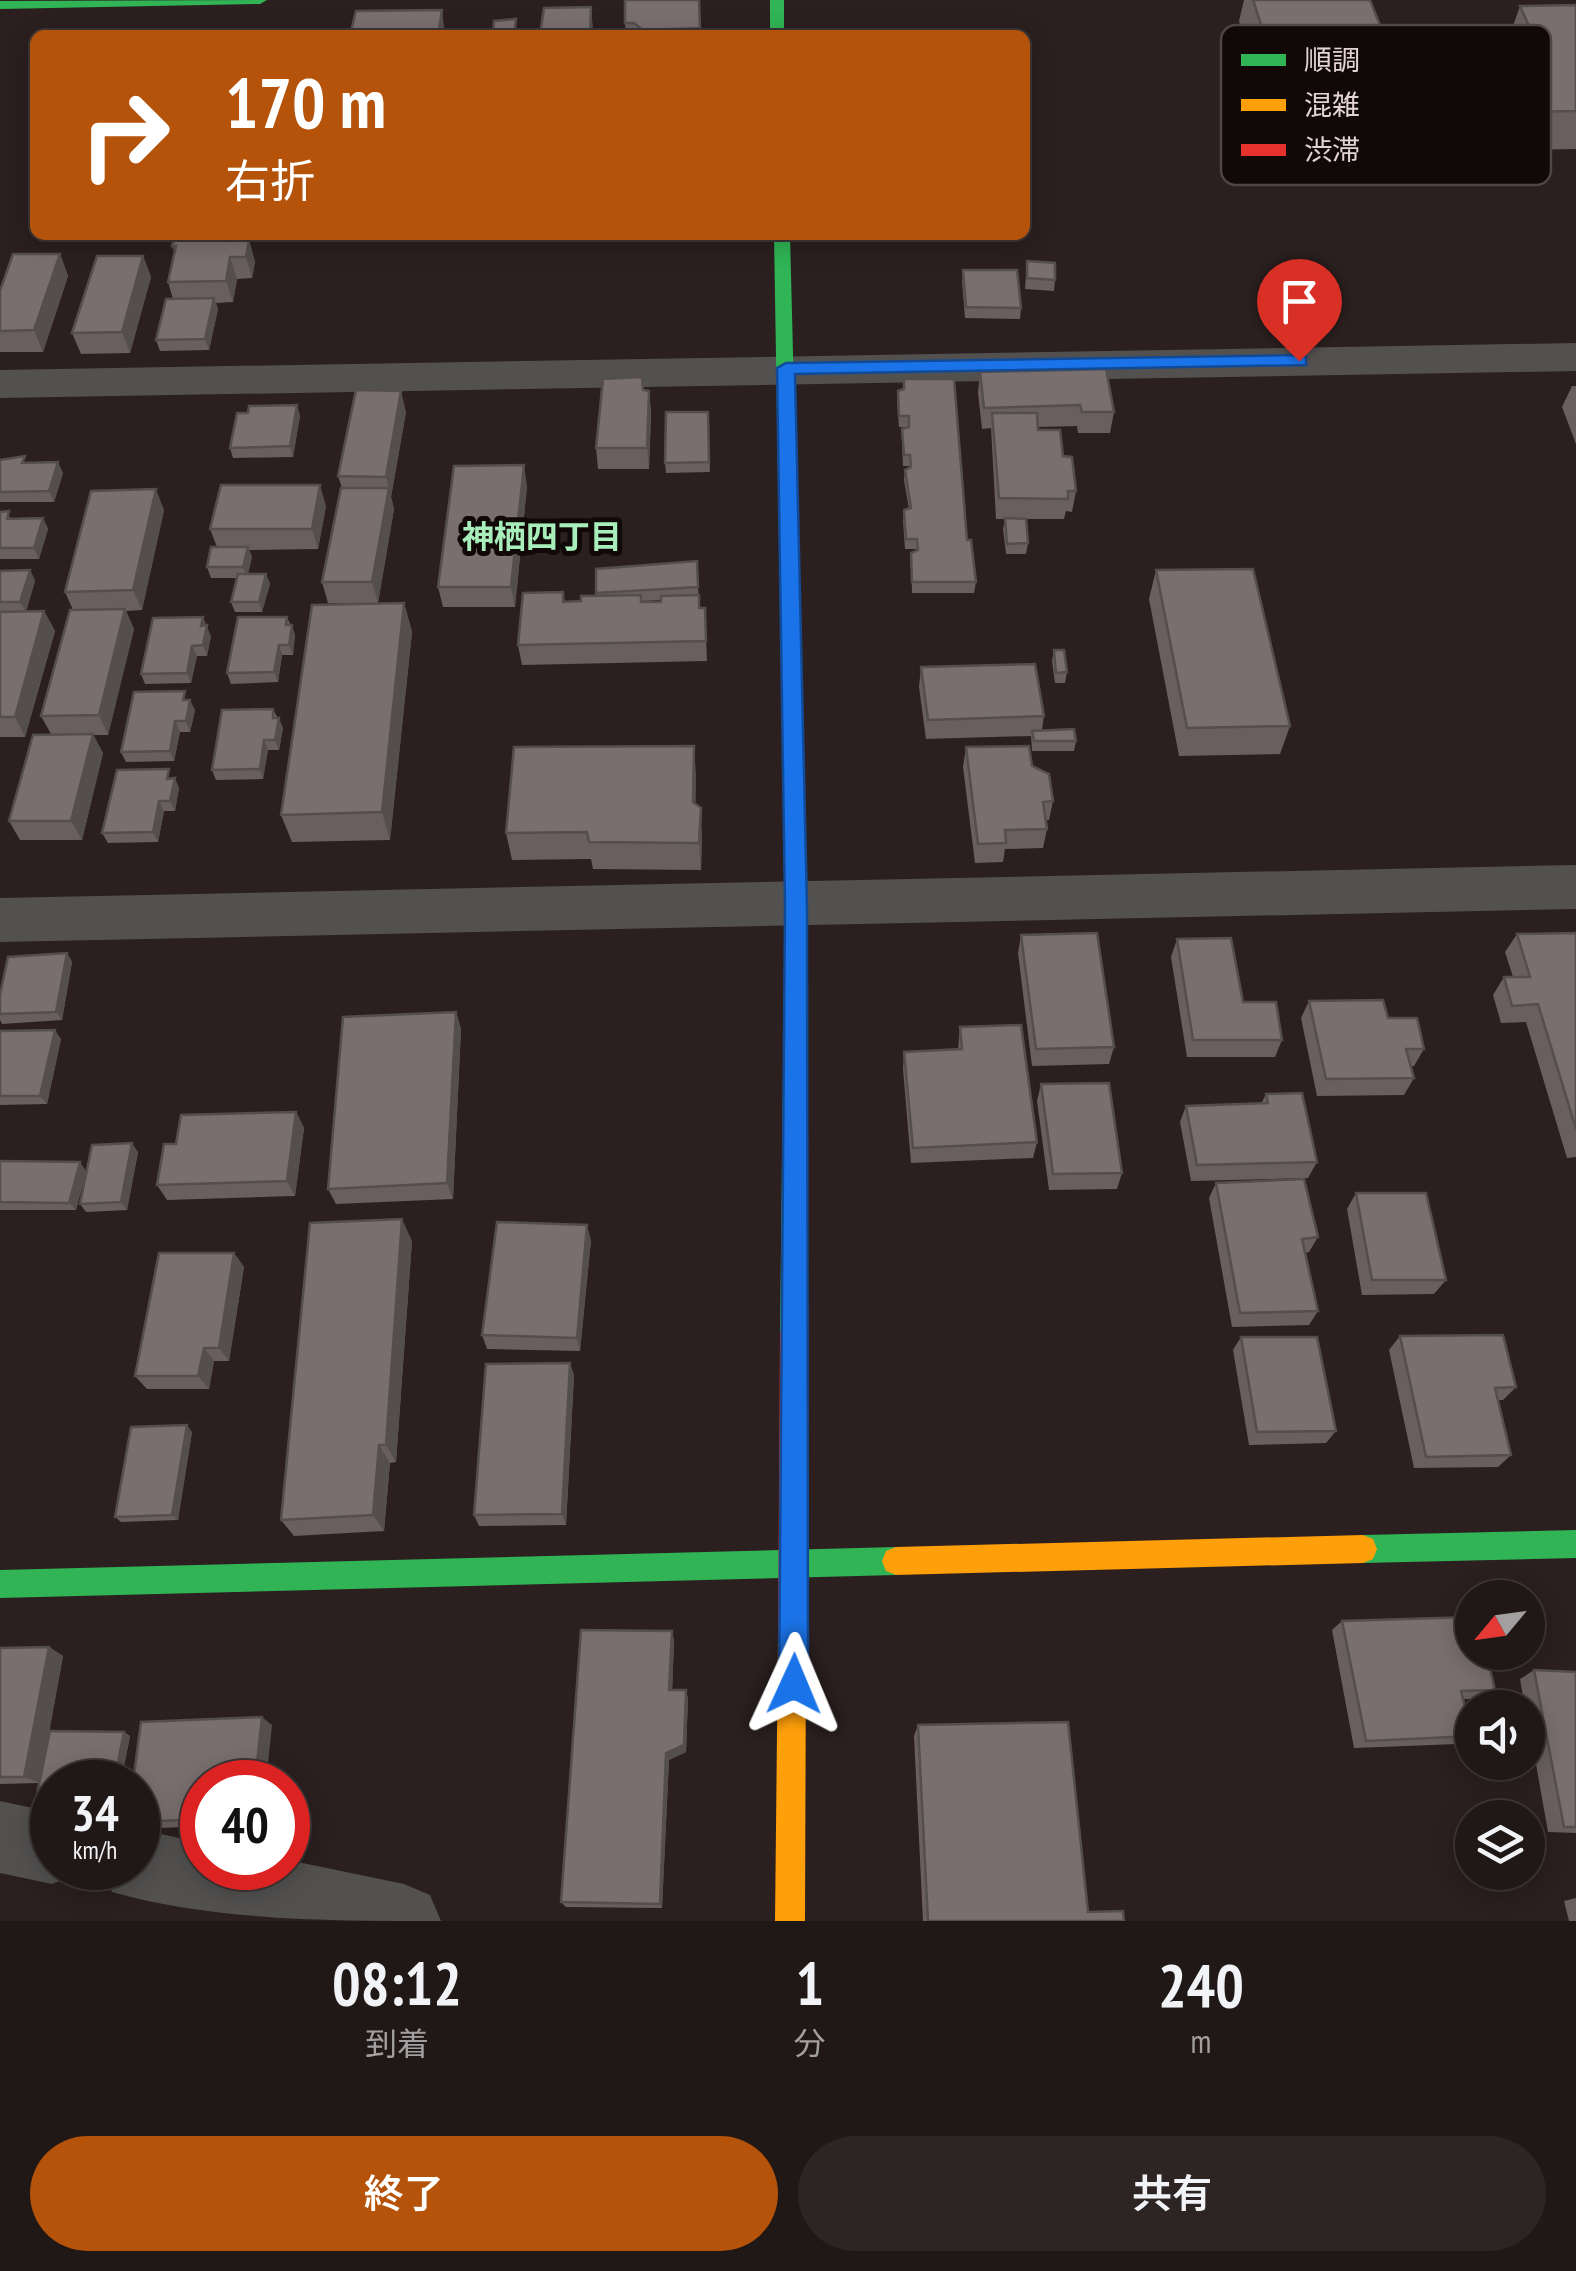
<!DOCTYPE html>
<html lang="ja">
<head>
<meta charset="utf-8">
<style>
  body { margin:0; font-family:"PT Sans Narrow","Noto Sans JP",sans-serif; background:#2d2424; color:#f1f3f6; height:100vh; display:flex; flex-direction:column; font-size:38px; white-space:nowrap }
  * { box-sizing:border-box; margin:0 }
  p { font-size:32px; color:#a29fa1 }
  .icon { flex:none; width:55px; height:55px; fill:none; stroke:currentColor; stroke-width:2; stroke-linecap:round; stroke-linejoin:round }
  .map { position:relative; height:1921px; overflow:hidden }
  .drawer { display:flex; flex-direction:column; background:#201717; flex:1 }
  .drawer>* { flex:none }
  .guide { position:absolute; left:30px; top:30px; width:1000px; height:210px; border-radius:15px; box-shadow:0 5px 25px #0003,0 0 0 2px #3d3636; background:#b45309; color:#fff; overflow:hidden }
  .needle { width:65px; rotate:241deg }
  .fabs { position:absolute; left:1455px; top:1580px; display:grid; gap:20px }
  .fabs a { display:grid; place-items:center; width:90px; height:90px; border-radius:50%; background:#201717; box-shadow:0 5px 25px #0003,0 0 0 2px #3d3636; font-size:50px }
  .speed { position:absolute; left:30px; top:1760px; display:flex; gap:20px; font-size:50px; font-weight:700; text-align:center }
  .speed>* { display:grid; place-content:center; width:130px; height:130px; border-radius:50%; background:#201717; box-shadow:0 5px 25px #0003,0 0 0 2px #3d3636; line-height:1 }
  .speed small { font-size:25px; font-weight:400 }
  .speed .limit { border:15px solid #d22; background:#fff; color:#111 }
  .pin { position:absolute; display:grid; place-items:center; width:85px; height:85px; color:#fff; margin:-102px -42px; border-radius:50% 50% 50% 0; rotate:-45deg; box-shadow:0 0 10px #0007 }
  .pin .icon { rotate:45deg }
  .me { position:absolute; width:110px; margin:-55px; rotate:1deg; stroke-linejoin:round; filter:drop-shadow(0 0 8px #0008) }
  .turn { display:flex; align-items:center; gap:35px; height:210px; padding:0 30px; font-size:45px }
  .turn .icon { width:130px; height:130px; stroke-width:2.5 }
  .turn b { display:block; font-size:70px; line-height:85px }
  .eta { display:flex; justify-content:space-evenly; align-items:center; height:170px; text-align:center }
  .eta b { font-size:60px; font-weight:600; line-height:70px }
  .cta { display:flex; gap:20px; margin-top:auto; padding:20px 30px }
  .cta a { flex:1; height:115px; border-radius:60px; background:#b45309; color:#fff; font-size:40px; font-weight:600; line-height:115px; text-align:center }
  .cta a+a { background:#2d2424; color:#f1f3f6 }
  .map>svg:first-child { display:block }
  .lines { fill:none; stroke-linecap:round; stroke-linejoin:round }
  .street { fill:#525150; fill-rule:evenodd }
  .fast { fill:#30b455; fill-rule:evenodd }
  .slow { fill:#ff9f0a; fill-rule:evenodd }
  .jam { fill:#e5322d; fill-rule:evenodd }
  .wall { fill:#695f5f; fill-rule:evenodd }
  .shaded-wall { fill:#554e4e }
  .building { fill:#7a6f6f; stroke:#554e4e; stroke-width:2.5 }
  .route { fill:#1a73e8; stroke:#114b97; stroke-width:2.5 }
  .labels { text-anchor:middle; stroke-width:10; stroke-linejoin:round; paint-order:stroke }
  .neighbourhood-label { font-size:32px; font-weight:bold; fill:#a8eeba; stroke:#110808 }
  .key { fill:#110808; stroke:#504545; stroke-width:2.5 }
  .key-label { font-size:28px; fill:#e3d3d4 }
</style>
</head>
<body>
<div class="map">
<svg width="1576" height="1921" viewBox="0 0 1576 1921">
  <rect width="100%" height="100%" fill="#2b1f1f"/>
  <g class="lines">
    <g class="street">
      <path d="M1576,343V371L0,398V370Z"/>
      <path d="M1576,865V909L0,942V898Z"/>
      <path d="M0,1801L52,1812V1868H80L78,1874L52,1884L0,1873Z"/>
      <path d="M138,1829L202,1843V1868H288V1860L404,1884L430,1895L441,1921C332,1921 215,1921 112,1892L102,1868H138Z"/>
    </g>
    <g class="fast">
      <path d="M267,0L260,4L0,9V1Z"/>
      <rect x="770" y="0" width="14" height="35"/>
      <path d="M774,235H790L807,906L806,1333L802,1342L793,1345L784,1342L780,1333L785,906Z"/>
      <path d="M1576,1530V1558L1363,1563L1353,1559L1349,1549L1353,1539L1363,1535Z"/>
      <path d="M896,1547L906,1551L910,1561L906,1571L896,1575L0,1598V1570Z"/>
    </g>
    <g class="slow">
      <path d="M1363,1535L1373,1539L1377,1549L1373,1559L1363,1563L896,1575L886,1571L882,1561L886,1551L896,1547Z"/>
      <path d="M792,1627L802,1631L806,1641L805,1921H775L778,1641L782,1631Z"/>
    </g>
    <path class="jam" d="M793,1321L802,1324L806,1333V1641L802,1651L792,1655L782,1651L778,1641L780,1333L784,1324Z"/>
  </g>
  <g class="wall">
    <path d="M699,0L700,35H626L625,23Z"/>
    <path d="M1244,0H1370L1381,28L1513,26L1520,6L1576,5V149L1281,154L1239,21Z"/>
    <path d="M175,235H231L233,241L249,240L255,262L252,278L237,279L233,302L216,303L218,309L209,350L160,351L156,340L173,299L168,282L175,253L172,246Z"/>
    <path d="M60,254L68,276L43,352H0V291Z"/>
    <path d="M143,256L151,277L130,353L81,354L72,333Z"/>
    <path d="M1027,261L1055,280L1054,291L1025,289Z"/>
    <path d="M963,270L1021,308L1020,319L965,318L962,281Z"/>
    <path d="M980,372L1114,412L1110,433H1078L1077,426L1038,427V430L1063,456L1076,491L1072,512L1066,511L1064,519H1026L1028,543L1026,554H1006L1003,529L1005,519H996L991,428L982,429L978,393Z"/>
    <path d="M904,379L967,540L976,582L974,593H912L911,553L917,551L916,549H905L903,521L904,510L909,509L904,480L905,470L909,468V466H903L902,440V429L908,427H899L897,401L898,391L903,389Z"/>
    <path d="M1572,386H1576V444L1562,407Z"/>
    <path d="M649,391L651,413L649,469H598L596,448Z"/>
    <path d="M297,405L300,416L293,457L233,458L230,448L248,413Z"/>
    <path d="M406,412L391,497L394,509L378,603H328L322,582L342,488L338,476Z"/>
    <path d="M708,412L710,472L666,473L665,463Z"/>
    <path d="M0,460L28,463L63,473L54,502H0Z"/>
    <path d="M527,486L515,607H443L438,587Z"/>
    <path d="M326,506L318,549L249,550L252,557L248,574H266L270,584L262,612H235L231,602L237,578H211L207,567L217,547L210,529Z"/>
    <path d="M164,510L142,610L126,611L134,629L108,735H93L103,753L82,840H20L9,821L51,734L41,716L73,610L65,592Z"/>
    <path d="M0,512L13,519L43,518L48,529L39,559H0Z"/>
    <path d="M697,561L699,608H705L707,661L522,665L518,645L563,592L565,602L581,601L596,596V569ZM661,600V602H642V601Z"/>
    <path d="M30,570L35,581L26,611H44L55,631L25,737H0V571Z"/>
    <path d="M1156,570L1290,726L1280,754L1179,756L1149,599Z"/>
    <path d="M404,603L412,632L390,840L292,842L281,815Z"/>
    <path d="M287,617L295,635L293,655H282L278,682L231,684L227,673Z"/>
    <path d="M211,636L207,656H197L191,683L145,684L141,674Z"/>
    <path d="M1054,650L1067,672L1065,683H1055L1052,661Z"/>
    <path d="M921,667L1044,716L1042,730L1076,741L1074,751H1032L1031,736L926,739L919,687Z"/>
    <path d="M189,700L195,710L190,732H180L174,761L126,762L121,752Z"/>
    <path d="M273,709L283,728L279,750H268L263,779L216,780L212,770Z"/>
    <path d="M966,747L1032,766L1053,801L1049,820H1046L1047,829L1043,848L1005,849L1003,862L975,863L963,767Z"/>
    <path d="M696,774L695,804L702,836L701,870L593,869L591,859L512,860L506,833Z"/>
    <path d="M174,778L179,788L175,811H164L158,842L108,843L102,833Z"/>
    <path d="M1576,933V1157L1567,1158L1526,1022L1501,1023L1493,995L1504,977H1513L1505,952L1517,934Z"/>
    <path d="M1021,935L1114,1047L1109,1064L1032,1066L1018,953Z"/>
    <path d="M1177,939L1282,1040L1275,1057H1187L1171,957Z"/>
    <path d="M67,953L72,962L62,1020L2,1024L0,1020V995Z"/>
    <path d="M1309,1001L1388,1018L1424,1049L1414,1066H1410L1414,1078L1404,1095L1317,1096L1301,1018Z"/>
    <path d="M456,1012L461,1029L453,1199L336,1204L328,1189Z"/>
    <path d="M960,1027L1037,1142L1033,1158L911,1163L903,1069L904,1052L958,1050Z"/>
    <path d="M0,1031L61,1039L47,1104L0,1105Z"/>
    <path d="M1041,1084L1122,1173L1117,1189L1049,1190L1037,1101Z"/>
    <path d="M1266,1094L1317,1162L1308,1178L1191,1181L1180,1122L1186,1106L1261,1104Z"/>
    <path d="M296,1112L304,1128L295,1196L167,1200L157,1185L176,1144Z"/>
    <path d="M138,1152L127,1210L86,1212L80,1204Z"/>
    <path d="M0,1161L86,1171L76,1210H0Z"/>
    <path d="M1216,1183L1318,1237L1309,1252L1305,1253L1318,1311L1309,1325L1232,1327L1209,1198Z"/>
    <path d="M1356,1193L1446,1280L1434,1294L1362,1295L1347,1209Z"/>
    <path d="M591,1240L580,1351L487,1349L482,1335Z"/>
    <path d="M412,1241L396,1462L390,1463L384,1531L294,1536L281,1520Z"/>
    <path d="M234,1253L244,1267L229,1361H214L209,1389H147L135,1376Z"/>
    <path d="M1400,1336L1516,1387L1503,1400H1498L1511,1455L1498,1467L1414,1468L1389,1350Z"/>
    <path d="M1241,1337L1336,1431L1326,1443L1249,1445L1233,1350Z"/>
    <path d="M570,1363L574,1376L566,1525L479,1526L474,1515Z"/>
    <path d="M192,1432L178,1520L121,1522L115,1517Z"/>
    <path d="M1342,1621L1495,1690L1481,1699H1463L1472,1736L1458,1744L1354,1748L1332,1630Z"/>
    <path d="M672,1631L674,1641L672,1690L688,1698L686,1752L669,1760L662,1908L566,1907L561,1902Z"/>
    <path d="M49,1647L63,1656L43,1765L124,1732L130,1736L121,1782H52V1802H43L36,1799L39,1783L0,1784V1648Z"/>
    <path d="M1534,1670L1576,1672V1833L1548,1832L1528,1719V1708H1525L1520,1679Z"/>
    <path d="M272,1725L202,1782V1826L141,1829L138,1827V1782Z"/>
    <path d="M918,1725L1088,1912L1124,1921H923L914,1736Z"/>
    <path d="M1576,1898V1921H1569L1564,1901Z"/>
  </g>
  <g class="shaded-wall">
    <path d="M591,7L593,29V35H590Z"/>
    <path d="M442,10L445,35H438Z"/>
    <path d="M249,240L255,262L252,278L246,257Z"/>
    <path d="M60,254L68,276L43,352L34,330Z"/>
    <path d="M143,256L151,277L130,353L122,332Z"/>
    <path d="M230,257L237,279L233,302L226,281Z"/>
    <path d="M214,298L218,309L209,350L205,339Z"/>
    <path d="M401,391L406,412L391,497L394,509L378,603L372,582L389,489L386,477Z"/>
    <path d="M649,391L651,413L649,469L647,448Z"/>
    <path d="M297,405L300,416L293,457L290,446Z"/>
    <path d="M58,462L63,473L54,502L49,491Z"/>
    <path d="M524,465L527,486L515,607L511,587Z"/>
    <path d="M320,485L326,506L318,549L312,529Z"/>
    <path d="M156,489L164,510L142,610L133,590Z"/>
    <path d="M43,518L48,529L39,559L34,548Z"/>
    <path d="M248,547L252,557L247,578L243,567Z"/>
    <path d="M30,570L35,581L26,612L20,602Z"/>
    <path d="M266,574L270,584L262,612L259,602Z"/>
    <path d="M404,603L412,632L390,840L382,812Z"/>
    <path d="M125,609L134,629L108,735L99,715Z"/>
    <path d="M44,611L55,631L25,737L15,717Z"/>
    <path d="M203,617L211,636L207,656L203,645L201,626Z"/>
    <path d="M292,625L295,635L293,655L289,645Z"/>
    <path d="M279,645L282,655L278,682L274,672Z"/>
    <path d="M192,646L197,656L191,683L187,673Z"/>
    <path d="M190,700L195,710L190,732L186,721Z"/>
    <path d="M279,718L283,728L279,750L275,740Z"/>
    <path d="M175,721L180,732L174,761L170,751Z"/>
    <path d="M93,734L103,753L82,840L71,821Z"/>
    <path d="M264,740L268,750L263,779L260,769Z"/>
    <path d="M694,746L696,774L695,830L693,802Z"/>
    <path d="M175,778L179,788L175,811L170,801Z"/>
    <path d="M159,801L164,811L158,842L153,832Z"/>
    <path d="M701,808L702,836L701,870L699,843Z"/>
    <path d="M67,953L72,962L62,1020L56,1012Z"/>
    <path d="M456,1012L461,1029L453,1199L447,1183Z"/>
    <path d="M55,1030L61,1039L47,1104L40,1096Z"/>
    <path d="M296,1112L304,1128L295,1196L287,1181Z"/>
    <path d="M132,1143L138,1152L127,1210L121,1202Z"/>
    <path d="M80,1162L86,1171L76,1210L69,1203Z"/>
    <path d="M402,1219L412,1241L396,1462L386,1445Z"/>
    <path d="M587,1225L591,1240L580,1351L577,1338Z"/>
    <path d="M234,1253L244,1267L229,1361L219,1348Z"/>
    <path d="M204,1348L214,1361L209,1389L198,1376Z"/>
    <path d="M570,1363L574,1376L566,1525L562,1514Z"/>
    <path d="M187,1425L192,1432L178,1520L172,1515Z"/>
    <path d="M379,1445L390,1463L384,1531L373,1515Z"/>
    <path d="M672,1631L674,1641L672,1698L669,1690Z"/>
    <path d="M49,1647L63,1656L40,1783L24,1777Z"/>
    <path d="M686,1690L688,1698L686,1752L669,1760L662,1908L660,1904L666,1753Z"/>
    <path d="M262,1717L272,1725L266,1782H255Z"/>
    <path d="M124,1732L130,1736L121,1782H114Z"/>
  </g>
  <g class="building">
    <path d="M625,0H699L700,28L643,30L634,23H625Z"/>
    <path d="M1253,0H1370L1381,28L1529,26L1520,6L1576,5V111L1291,116Z"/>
    <path d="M591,7L590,35H540L544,8Z"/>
    <path d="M442,10L438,35H350L356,11Z"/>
    <path d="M516,19L514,35H493L494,21Z"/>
    <path d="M175,235H229L227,241L249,240L246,257H230L226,281L168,282L176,246H172Z"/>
    <path d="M13,254H60L34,330L0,331V291Z"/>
    <path d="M97,256H143L122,332L72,333Z"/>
    <path d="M1027,261L1055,263V280L1027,278Z"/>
    <path d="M963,270H1017L1021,308L966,307Z"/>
    <path d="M214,298L205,339L156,340L166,299Z"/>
    <path d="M1106,369L1114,412H1082L1080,405L984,408L980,372Z"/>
    <path d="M642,377L643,390L649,391L647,448H596L603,379Z"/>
    <path d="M904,379H954L967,540H971L976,582H912L911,553L918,550L917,539H906L904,510L911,508L905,470L911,467L910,455H904L902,429L909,427V416H899L898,391L904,389Z"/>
    <path d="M356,390L401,391L386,477L338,476Z"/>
    <path d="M297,405L290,446L230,448L237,413H248L249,406Z"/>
    <path d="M666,412H708L709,462L665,463Z"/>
    <path d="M992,413H1037L1038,430H1060L1063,456L1072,457L1076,491H1068V499L999,498Z"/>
    <path d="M25,456L22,463L58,462L49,491L0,492V460Z"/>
    <path d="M524,465L511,587H438L454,466Z"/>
    <path d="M221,485H320L312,529H210Z"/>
    <path d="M341,488H389L372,582H322Z"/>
    <path d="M156,489L133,590L65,592L91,491Z"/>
    <path d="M9,511L7,519L43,518L34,548H0V512Z"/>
    <path d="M1005,518L1026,519L1028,543L1007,544Z"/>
    <path d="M211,547H248L243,567H207Z"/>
    <path d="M697,561L698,587L596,593V569Z"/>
    <path d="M1253,569L1290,726L1187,728L1156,570Z"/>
    <path d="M30,570L20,602H0V571Z"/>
    <path d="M238,574H266L259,602H231Z"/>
    <path d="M563,592V602L581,601V596L641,595V602H661V596L699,595V608H705L706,641L518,645L523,593Z"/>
    <path d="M404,603L382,812L281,815L312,605Z"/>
    <path d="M125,609L99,715L41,716L70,610Z"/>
    <path d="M44,611L15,717H0V612Z"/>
    <path d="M203,617L201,626L207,625L203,645L192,646L187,673L141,674L153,618Z"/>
    <path d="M238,617H287L286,625H292L289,645H279L274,672L227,673Z"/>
    <path d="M1054,650H1064L1067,672L1056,673Z"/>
    <path d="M1035,664L1044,716L928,720L921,667Z"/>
    <path d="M185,691L183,700H190L186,721H175L170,751L121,752L134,692Z"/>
    <path d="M273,709V718H279L275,740H264L260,769L212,770L222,710Z"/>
    <path d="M1074,729L1076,741H1034L1032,731Z"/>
    <path d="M93,734L71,821H9L33,735Z"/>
    <path d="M694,746L693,802L701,808L699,843L589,842L587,832L506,833L514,747Z"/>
    <path d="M1029,746L1032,766L1049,774L1053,801L1043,802L1047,829L1005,830L1006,843L978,844L966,747Z"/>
    <path d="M169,769L167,779L175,778L170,801H159L153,832L102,833L117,770Z"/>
    <path d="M1097,933L1114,1047L1036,1049L1021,935Z"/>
    <path d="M1576,933V1129L1538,1004L1512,1006L1504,977H1530L1517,934Z"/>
    <path d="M1231,938L1243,1002H1276L1282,1040H1193L1177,939Z"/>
    <path d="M67,953L56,1012L0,1014V995L8,957Z"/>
    <path d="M1383,1000L1388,1018H1417L1424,1049H1406L1414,1078L1326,1079L1309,1001Z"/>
    <path d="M456,1012L447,1183L328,1189L343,1017Z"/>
    <path d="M1021,1025L1037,1142L913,1148L904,1052L962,1049L960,1027Z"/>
    <path d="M55,1030L40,1096H0V1031Z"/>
    <path d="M1109,1083L1122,1173L1053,1174L1041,1084Z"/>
    <path d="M1302,1093L1317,1162L1197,1165L1186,1106L1268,1103L1266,1094Z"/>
    <path d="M296,1112L287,1181L157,1185L164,1144H176L181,1115Z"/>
    <path d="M132,1143L121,1202L80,1204L92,1145Z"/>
    <path d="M0,1161L80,1162L69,1203L0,1202Z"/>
    <path d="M1304,1179L1318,1237L1302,1239L1318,1311L1240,1313L1216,1183Z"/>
    <path d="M1356,1193H1426L1446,1280H1372Z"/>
    <path d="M402,1219L386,1445H379L373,1515L281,1520L310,1223Z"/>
    <path d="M497,1222L587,1225L577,1338L482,1335Z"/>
    <path d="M159,1253H234L219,1348H204L198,1376H135Z"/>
    <path d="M1503,1335L1516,1387L1495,1388L1511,1455L1426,1457L1400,1336Z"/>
    <path d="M1241,1337H1317L1336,1431L1257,1432Z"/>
    <path d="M570,1363L562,1514L474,1515L486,1364Z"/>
    <path d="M187,1425L172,1515L115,1517L131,1427Z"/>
    <path d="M1472,1617V1652H1486L1495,1690L1461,1691L1472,1736L1366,1741L1342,1621Z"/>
    <path d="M581,1630L672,1631L669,1690H686L684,1745L666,1753L660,1904L561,1902Z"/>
    <path d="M49,1647L24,1777H0V1648Z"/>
    <path d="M1534,1670L1576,1672V1827H1564Z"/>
    <path d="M262,1717L255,1782H202V1819L138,1822V1782H133L141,1722Z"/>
    <path d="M1068,1722L1088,1912L1123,1911L1124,1921H928L918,1725Z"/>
    <path d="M50,1731L124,1732L114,1782H52V1799H36Z"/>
  </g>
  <path class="route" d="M1299,355L1306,357V365L795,374L807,906L808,1684L804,1694L794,1698L784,1694L779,1684L785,906L777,368L786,363Z"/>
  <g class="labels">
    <g class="neighbourhood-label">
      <text x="542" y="548">神栖四丁目</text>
    </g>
  </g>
  <rect x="1221" y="25" width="330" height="160" rx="15" class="key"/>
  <rect x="1241" y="54" width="45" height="12" fill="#30b455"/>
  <rect x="1241" y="99" width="45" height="12" fill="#ff9f0a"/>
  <rect x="1241" y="144" width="45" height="12" fill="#e5322d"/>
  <g class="key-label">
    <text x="1304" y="70">順調</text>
    <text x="1304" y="115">混雑</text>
    <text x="1304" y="160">渋滞</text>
  </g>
</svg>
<div class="fabs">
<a><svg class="needle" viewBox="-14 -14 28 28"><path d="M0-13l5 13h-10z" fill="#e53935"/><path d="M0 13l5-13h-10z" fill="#a29fa1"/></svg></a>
<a><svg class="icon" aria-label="sound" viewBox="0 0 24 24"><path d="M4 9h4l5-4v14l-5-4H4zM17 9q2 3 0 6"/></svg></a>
<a><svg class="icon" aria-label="layers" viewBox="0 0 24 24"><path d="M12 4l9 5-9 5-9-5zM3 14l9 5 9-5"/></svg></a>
</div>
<div class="speed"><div>34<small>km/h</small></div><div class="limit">40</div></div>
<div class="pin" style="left:1299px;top:361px;background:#d93025"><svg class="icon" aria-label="arrive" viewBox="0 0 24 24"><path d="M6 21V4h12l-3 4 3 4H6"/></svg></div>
<svg class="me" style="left:794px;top:1684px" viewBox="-20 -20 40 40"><path d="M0-17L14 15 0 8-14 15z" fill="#1a73e8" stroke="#fff" stroke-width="4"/></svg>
<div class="guide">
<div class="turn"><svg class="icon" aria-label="right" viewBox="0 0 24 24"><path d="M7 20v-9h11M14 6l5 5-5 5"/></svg><div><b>170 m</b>右折</div></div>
</div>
</div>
<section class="drawer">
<div class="eta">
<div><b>08:12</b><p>到着</p></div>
<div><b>1</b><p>分</p></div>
<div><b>240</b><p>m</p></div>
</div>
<div class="cta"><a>終了</a><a>共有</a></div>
</section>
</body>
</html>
